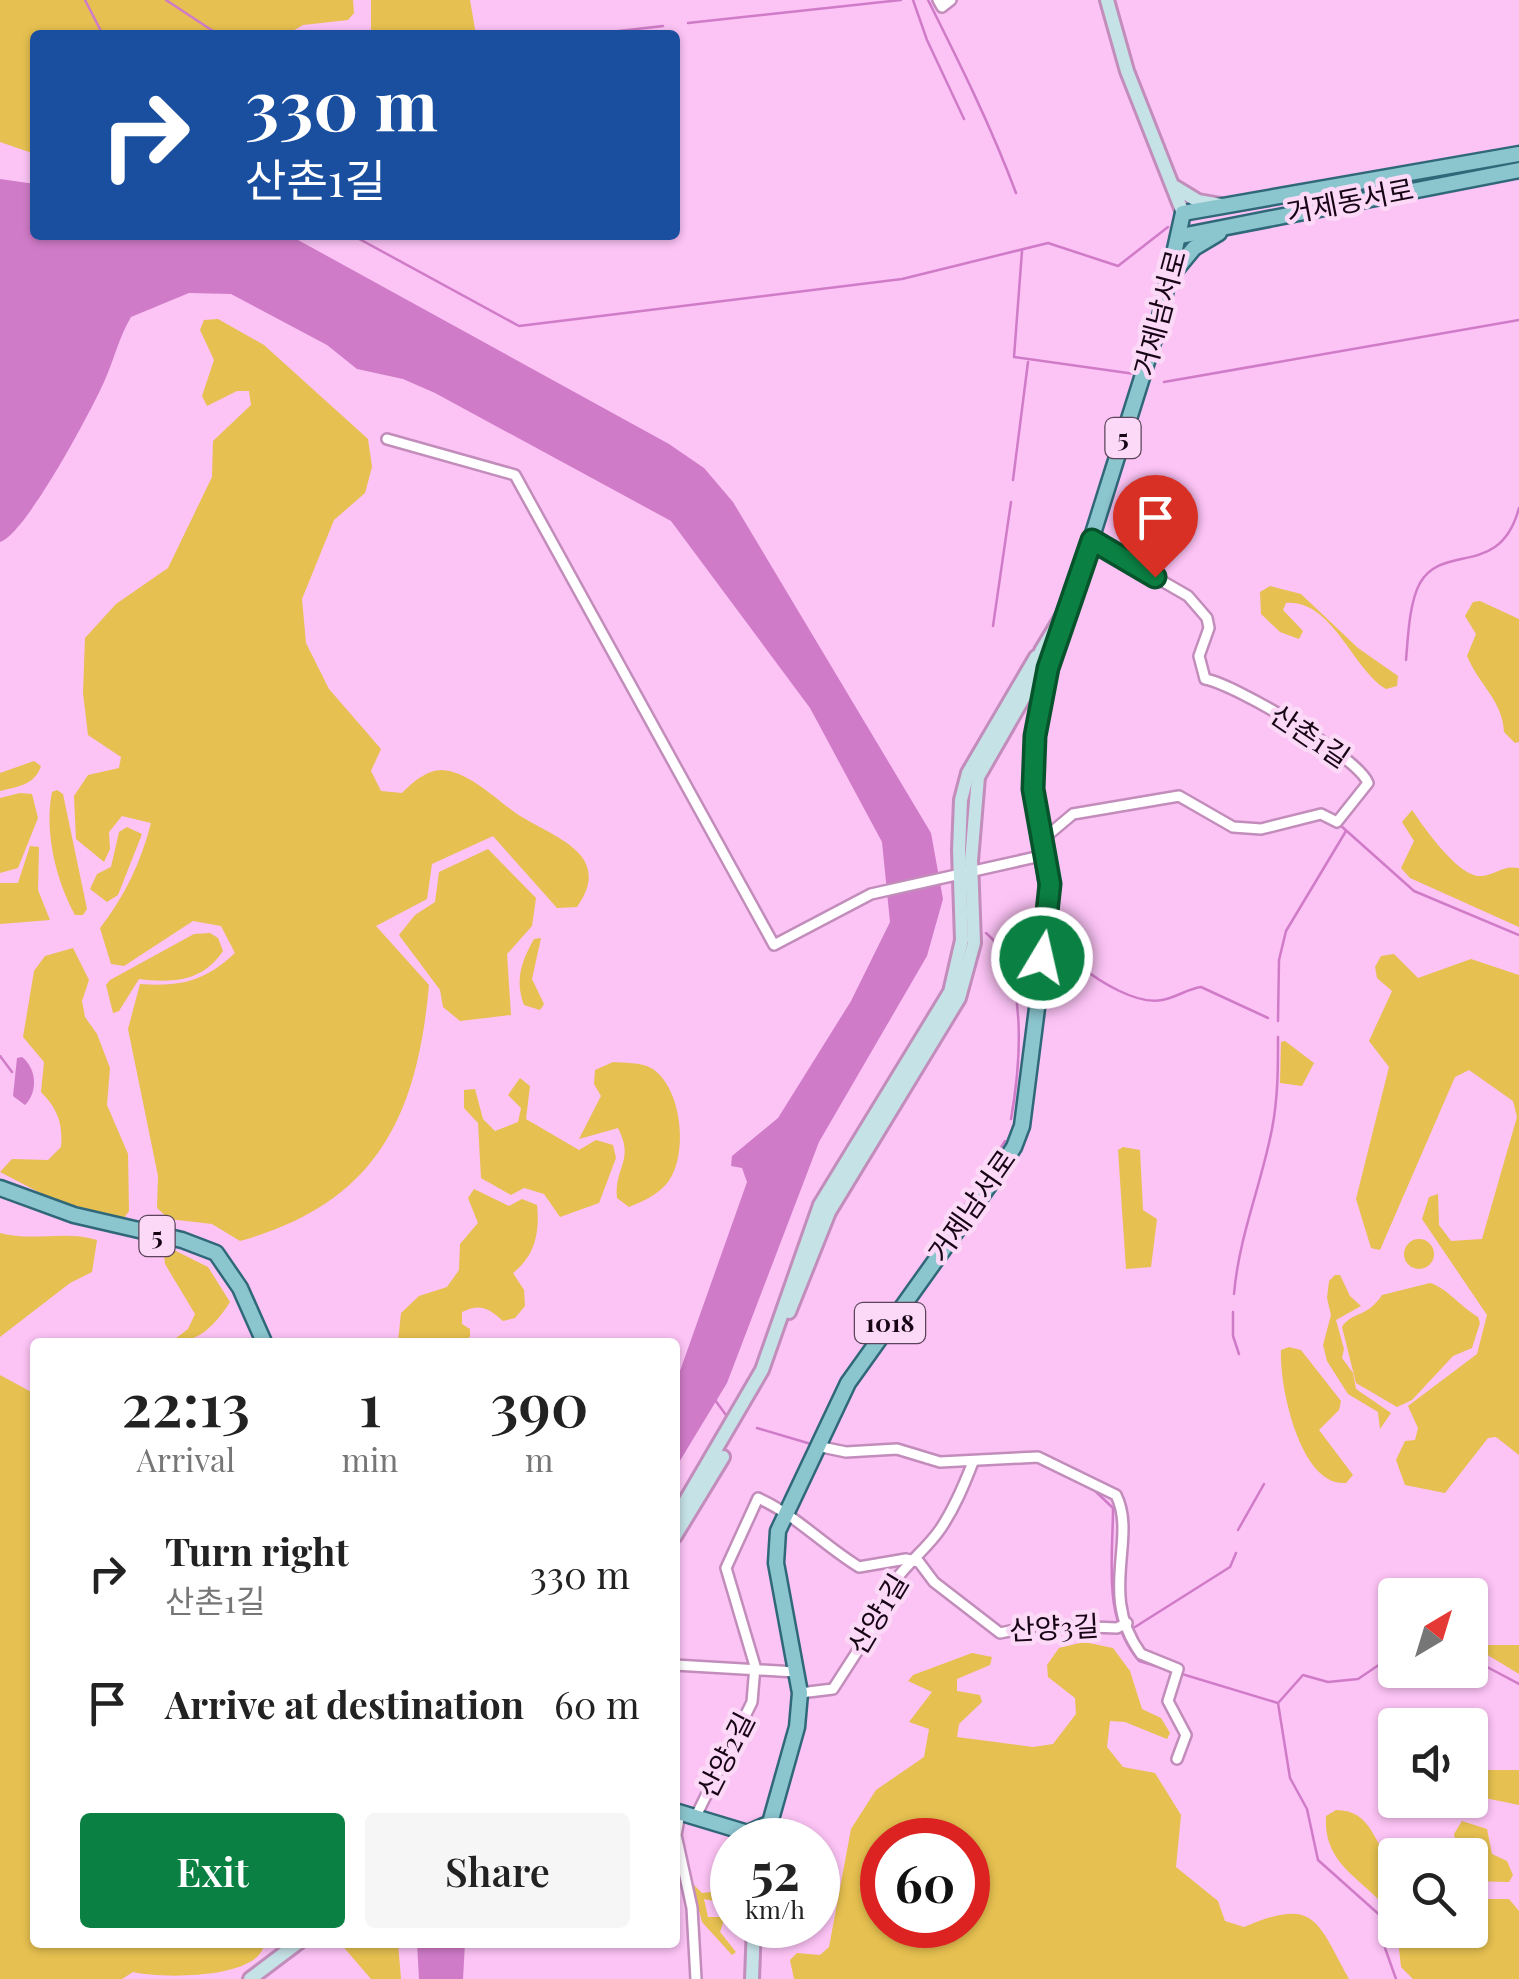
<!DOCTYPE html>
<html lang="en">
<head>
<meta charset="utf-8">
<style>
  body { margin:0; font-family:"Playfair Display","Noto Sans KR",serif; background:#f6f6f6; color:#222; height:100vh; display:flex; flex-direction:column; font-size:38px; white-space:nowrap }
  * { box-sizing:border-box; margin:0 }
  p { font-size:32px; color:#767676 }
  .icon { flex:none; width:55px; height:55px; fill:none; stroke:currentColor; stroke-width:2; stroke-linecap:round; stroke-linejoin:round }
  .map { position:relative; flex:1; overflow:hidden }
  .side { position:absolute; left:30px; top:1338px; width:650px; height:610px; display:flex; flex-direction:column; background:#fff; border-radius:10px; box-shadow:0 2px 8px #0004 }
  .side>* { flex:none }
  .hud { position:absolute; left:30px; top:30px; width:650px; height:210px; border-radius:10px; box-shadow:0 2px 8px #0004; background:#1a4fa0; color:#fff; overflow:hidden }
  .needle { width:65px; rotate:38deg }
  .fabs { position:absolute; left:1378px; top:1578px; display:grid; gap:20px }
  .fabs a { display:grid; place-items:center; width:110px; height:110px; border-radius:10px; background:#fff; box-shadow:0 2px 8px #0004; font-size:50px }
  .speed { position:absolute; left:710px; top:1818px; display:flex; gap:20px; font-size:50px; font-weight:700; text-align:center }
  .speed>* { display:grid; place-content:center; width:130px; height:130px; border-radius:50%; background:#fff; box-shadow:0 2px 8px #0004; line-height:1 }
  .speed small { font-size:25px; font-weight:400 }
  .speed .limit { border:15px solid #d22; background:#fff; color:#111 }
  .pin { position:absolute; display:grid; place-items:center; width:85px; height:85px; color:#fff; margin:-102px -42px; border-radius:50% 50% 50% 0; rotate:-45deg; box-shadow:0 0 10px #0007 }
  .pin .icon { rotate:45deg }
  .me { position:absolute; width:110px; margin:-55px; rotate:9deg; stroke-linejoin:round; filter:drop-shadow(0 0 8px #0008) }
  .turn { display:flex; align-items:center; gap:35px; height:210px; padding:0 50px; font-size:45px }
  .turn .icon { width:130px; height:130px; stroke-width:2.5 }
  .turn b { display:block; font-size:70px; line-height:85px }
  .eta { display:flex; justify-content:space-evenly; align-items:center; height:170px; text-align:center }
  .eta b { font-size:60px; font-weight:600; line-height:70px }
  .cta { display:flex; gap:20px; margin-top:auto; padding:20px 50px }
  .cta a { flex:1; height:115px; border-radius:10px; background:#0b8043; color:#fff; font-size:40px; font-weight:600; line-height:115px; text-align:center }
  .cta a+a { background:#f6f6f6; color:#222 }
  ul { padding:0; list-style:none }
  li { display:flex; align-items:center; gap:30px; height:130px; padding:0 50px }
  li div { flex:1 }
  li b { display:block; font-size:38px }
  li em { font-style:normal }
  .map>svg:first-child { display:block }
  .green { fill:#e6c050; fill-rule:evenodd }
  .water { fill:#d07bc8 }
  .lines { fill:none; stroke-linecap:round; stroke-linejoin:round }
  .stream { stroke:#d07bc8; stroke-width:2.5 }
  .street-casing { stroke:#c28cbb; stroke-width:14 }
  .secondary-casing { stroke:#c28cbb; stroke-width:18 }
  .primary-casing { stroke:#306879; stroke-width:19 }
  .street { stroke:#fff; stroke-width:9 }
  .secondary { stroke:#c5e2e7; stroke-width:12 }
  .primary { stroke:#8bc5ce; stroke-width:14 }
  .route-casing { stroke:#07532c; stroke-width:25 }
  .route { stroke:#0b8043; stroke-width:18 }
  .labels { text-anchor:middle; stroke-width:9; stroke-linejoin:round; paint-order:stroke }
  .shield { fill:#fbd9f7; stroke:#5b455a; stroke-width:2.5 }
  .shield-label { font-size:25px; font-weight:bold; fill:#170516 }
  .street-label { font-size:28px; fill:#170516; stroke:#fbd9f7 }
</style>
</head>
<body>
<div class="map">
<svg width="1519" height="1979" viewBox="0 0 1519 1979">
  <rect width="100%" height="100%" fill="#fcc3f5"/>
  <g class="green">
    <path d="M0,0H353L354,13L348,20L303,25L286,35H35V154L0,142Z"/>
    <path d="M371,0H470L476,35H371Z"/>
    <path d="M218,319L264,345L368,439L372,467L365,493L334,520L302,599L306,643L329,689L381,749L371,771L381,791L402,793C412,783 426,770 442,770C468,771 497,800 517,814C552,837 615,853 577,907L557,908L493,836L432,864L427,899L376,926L429,985C417,1118 376,1203 240,1241L212,1224L169,1219L157,1208L158,1176L128,1029L140,984C181,987 205,981 235,953L221,926L193,921L124,966L111,964L100,928C125,896 141,862 151,823L122,816L109,832L110,849L104,862L76,839L74,796L88,775L119,768L121,757L88,735L83,693L85,638L116,604L168,568L212,477L213,441L251,405L249,391H237L207,406L202,396L214,360L200,330L204,320Z"/>
    <path d="M1270,586L1301,594L1358,648L1398,676L1397,686L1386,689C1353,670 1332,599 1286,603L1283,610L1303,631L1299,639L1280,632L1261,614L1260,592Z"/>
    <path d="M1480,601L1519,619V742L1515,743L1504,732C1503,701 1479,685 1467,656L1476,634L1465,616L1473,602Z"/>
    <path d="M34,761L41,766C35,785 17,787 0,791V773Z"/>
    <path d="M57,790L63,794L87,909L83,915H75C56,881 44,831 52,792Z"/>
    <path d="M20,793L32,794L38,818L18,868L0,873V798Z"/>
    <path d="M1412,810C1423,826 1459,878 1481,876C1496,875 1502,865 1519,868V927L1410,878L1401,868L1414,841L1402,822Z"/>
    <path d="M127,827L142,834L118,895L107,902L90,889L97,874L111,867L119,832Z"/>
    <path d="M30,846L39,847L38,890L50,920L0,924V883H18Z"/>
    <path d="M488,849L536,898L532,926L507,954L511,1015L460,1021L443,1007L440,990L399,935L415,915L435,902L439,872Z"/>
    <path d="M210,933L218,938L223,951C202,982 173,983 139,979L119,1011L113,1013L106,985L110,980L194,934Z"/>
    <path d="M541,938L532,979L544,1004L540,1010L524,1005C515,980 521,962 534,939Z"/>
    <path d="M73,948L89,980L82,1001L85,1017L97,1034L110,1068L107,1105L128,1154L129,1211L124,1218L56,1201L0,1172L12,1159L48,1160L61,1147C63,1124 58,1109 41,1092L44,1062L23,1037L34,971L45,956Z"/>
    <path d="M1394,954L1418,978L1471,959L1519,975V1455L1496,1437L1488,1438L1445,1493L1405,1485L1396,1460L1405,1441L1415,1440L1418,1428L1408,1406L1477,1354L1487,1315L1422,1219L1429,1197L1438,1194L1439,1225L1451,1241L1482,1239L1517,1117L1513,1101L1469,1070L1455,1077L1380,1250L1371,1248L1356,1199L1389,1067L1369,1041L1392,991L1377,978L1375,967L1381,956Z"/>
    <path d="M1285,1041L1314,1063L1302,1086L1280,1083L1281,1042Z"/>
    <path d="M613,1062C624,1063 641,1062 651,1068C682,1086 689,1155 668,1182C658,1195 643,1201 629,1207L617,1198C614,1167 635,1161 618,1128L579,1139L601,1096L594,1084L595,1070Z"/>
    <path d="M520,1078L530,1086L526,1119L579,1150L596,1140L613,1145L616,1158L599,1203L560,1217L544,1194L524,1188L511,1195L481,1178L478,1123L464,1108V1090L475,1089L483,1119L495,1131L518,1122L521,1108L508,1095Z"/>
    <path d="M1123,1147L1140,1150L1143,1210L1157,1219L1151,1267L1126,1269L1118,1150Z"/>
    <path d="M474,1189L509,1206L522,1199L537,1205C540,1232 535,1256 513,1273L524,1290L525,1306L515,1318L503,1321C488,1308 481,1303 462,1312V1324L470,1329V1337L459,1342H398L401,1313L419,1296L447,1287L459,1270L460,1244L478,1223L468,1198Z"/>
    <path d="M0,1233C33,1242 65,1230 97,1240L92,1272L70,1283L0,1337Z"/>
    <circle cx="1419" cy="1254" r="15"/>
    <path d="M172,1249L208,1267L230,1302C215,1325 199,1343 171,1342L188,1329L195,1314L165,1264L164,1254Z"/>
    <path d="M1335,1275H1340L1350,1296L1361,1306L1336,1320L1344,1349L1342,1358L1353,1373L1356,1389L1391,1413L1380,1429L1378,1412L1348,1394L1327,1361L1323,1345L1331,1315L1327,1298L1329,1281Z"/>
    <path d="M1430,1283C1447,1288 1461,1307 1478,1317L1480,1323L1472,1348L1453,1356L1412,1400L1397,1407L1356,1383L1342,1327C1352,1311 1366,1319 1382,1295Z"/>
    <path d="M1289,1347L1301,1350L1341,1401L1339,1410L1319,1430L1353,1475L1346,1483C1300,1487 1279,1385 1281,1350Z"/>
    <path d="M0,1375L35,1394V1942L264,1943C262,1979 162,1979 133,1972L122,1979H0Z"/>
    <path d="M1084,1642L1113,1648L1130,1671L1142,1709L1161,1718L1170,1733L1167,1739L1125,1722L1110,1721L1107,1747L1123,1767L1155,1773L1181,1815L1176,1867L1218,1901L1225,1921L1244,1927C1315,1897 1316,1919 1349,1979H794L790,1960L797,1953L820,1955L829,1947L851,1829L876,1790L924,1757L929,1729L909,1722L932,1692L908,1681L913,1675L972,1653L992,1657L990,1665L957,1679V1691L980,1695L982,1702L959,1724L957,1737L1033,1747L1053,1744L1076,1714L1075,1698L1048,1677L1047,1665L1059,1648ZM882,1840H968V1925H882Z"/>
    <path d="M1485,1645H1519V1674L1481,1651Z"/>
    <path d="M1483,1770H1519V1805L1480,1797L1470,1787V1775Z"/>
    <path d="M1336,1810C1373,1810 1373,1845 1395,1867V1919C1368,1879 1323,1869 1326,1816Z"/>
    <path d="M1462,1821L1487,1829L1492,1854L1507,1861L1513,1875L1509,1882L1470,1881V1855H1458L1454,1834Z"/>
    <path d="M692,1883L702,1893L728,1890L724,1903L704,1899L708,1917H725L720,1932L736,1952L732,1955L702,1922Z"/>
    <path d="M1470,1899H1509L1519,1911V1979H1413L1401,1967L1397,1930H1470Z"/>
    <path d="M340,1943H398L401,1979H371Z"/>
  </g>
  <g class="water">
    <path d="M0,179L35,184V235H289L669,444L704,468L733,502L931,833L943,899L927,956L819,1142L727,1383L675,1469V1385L747,1182L742,1168L731,1166L732,1156L778,1118L851,1001L890,922L882,842L810,708L671,521L435,393L403,379L357,369L327,345L231,294L189,293L131,317C119,337 114,360 104,382C91,411 26,534 0,542Z"/>
    <path d="M22,1057C37,1069 38,1092 25,1105L13,1096L17,1058Z"/>
    <path d="M417,1943H465L463,1979H419Z"/>
  </g>
  <g class="lines">
    <g class="stream">
      <path d="M85,0L103,35"/>
      <path d="M166,0L219,35"/>
      <path d="M913,0L927,40L964,119"/>
      <path d="M928,0C960,64 991,126 1016,193"/>
      <path d="M688,23L901,0"/>
      <path d="M584,35L663,26"/>
      <path d="M352,235L519,326L902,279L1048,243L1118,266L1168,227"/>
      <path d="M1022,251L1014,357L1135,374"/>
      <path d="M1164,382L1519,320"/>
      <path d="M1013,480L1028,362"/>
      <path d="M993,626L1011,502"/>
      <path d="M1406,660C1408,638 1409,603 1420,583C1444,542 1500,579 1519,508"/>
      <path d="M1340,825L1414,891L1519,935"/>
      <path d="M986,933C1030,969 1020,1068 1011,1119"/>
      <path d="M1080,966C1099,981 1136,1005 1162,1000C1175,998 1187,989 1201,987L1268,1018"/>
      <path d="M1278,1021L1279,960L1286,931L1346,831"/>
      <path d="M0,1056L12,1072"/>
      <path d="M959,1214L1005,1141"/>
      <path d="M1234,1294C1239,1236 1261,1186 1272,1129C1278,1098 1278,1069 1278,1037"/>
      <path d="M1233,1312V1336L1239,1354"/>
      <path d="M715,1400L726,1415"/>
      <path d="M757,1428L811,1444"/>
      <path d="M1093,1489L1113,1508C1113,1560 1102,1618 1139,1661L1278,1703L1290,1778L1307,1809L1318,1860L1383,1918L1385,1948L1396,1979"/>
      <path d="M1238,1530L1264,1484"/>
      <path d="M1135,1627L1230,1567L1236,1553"/>
      <path d="M1470,1658L1519,1684"/>
      <path d="M1279,1702L1303,1675L1328,1682L1358,1679L1395,1654"/>
    </g>
    <defs>
      <g id="street">
        <path d="M938,0L942,7L951,0"/>
        <path d="M387,439L515,475L774,945L871,894L1045,855"/>
        <path d="M1042,840L1073,814L1179,796L1233,827L1261,829L1321,814L1337,822L1368,783C1358,757 1235,684 1205,679L1199,656L1209,628L1207,618L1188,596L1091,540"/>
        <path d="M817,1446L846,1452L897,1449L940,1462L1038,1457L1116,1495C1138,1539 1097,1594 1141,1654L1178,1669L1168,1701L1186,1735L1177,1759"/>
        <path d="M675,1665L796,1672"/>
        <path d="M800,1693L833,1689L882,1613C886,1576 922,1557 941,1528C955,1507 964,1485 973,1462"/>
        <path d="M680,1813L676,1835L692,1908L696,1979"/>
        <path d="M696,1816L752,1702L755,1666L726,1568L758,1498C796,1515 823,1545 859,1567L906,1559L919,1562L934,1582L1000,1633L1040,1625L1117,1628L1127,1623"/>
      </g>
      <g id="secondary">
        <path d="M1107,0L1127,71L1183,213"/>
        <path d="M1175,187L1198,201L1221,205"/>
        <path d="M1041,651L1064,613"/>
        <path d="M789,1312L829,1212L959,998L974,943L971,861L978,777L1044,662L1051,660"/>
        <path d="M675,1519L762,1370L820,1205L950,992L962,940L959,850L961,800L968,773L1036,657L1055,646"/>
        <path d="M675,1536L723,1457"/>
        <path d="M250,1979L299,1942"/>
        <path d="M752,1979L754,1925"/>
      </g>
      <g id="primary">
        <path d="M1181,236L1519,170"/>
        <path d="M1175,271L1194,248L1219,233"/>
        <path d="M0,1188L74,1215L182,1240L216,1253L240,1288L264,1342"/>
        <path d="M675,1811L748,1833L770,1823L797,1727L800,1693L776,1563L778,1531L848,1383L988,1187L1014,1147L1022,1126L1050,906L1033,789L1039,705L1157,330L1183,213L1519,154"/>
      </g>
    </defs>
    <use href="#street" class="street-casing"/>
    <use href="#secondary" class="secondary-casing"/>
    <use href="#primary" class="primary-casing"/>
    <use href="#street" class="street"/>
    <use href="#secondary" class="secondary"/>
    <use href="#primary" class="primary"/>
  </g>
  <g class="lines">
    <defs>
      <path id="route" d="M1042,958L1050,884L1033,789L1035,736L1048,668L1092,540L1155,577"/>
    </defs>
    <use href="#route" class="route-casing"/>
    <use href="#route" class="route"/>
  </g>
  <g class="labels">
    <g class="shield">
      <rect x="1105.5" y="418" width="35" height="40" rx="8"/>
      <rect x="139.5" y="1216" width="35" height="40" rx="8"/>
      <rect x="855" y="1303" width="70" height="40" rx="8"/>
    </g>
    <g class="shield-label">
      <text x="1123" y="447">5</text>
      <text x="157" y="1245">5</text>
      <text x="890" y="1332">1018</text>
    </g>
    <g class="street-label">
      <text transform="translate(1350 201) rotate(-11)" y="10">거제동서로</text>
      <text transform="translate(1160 313) rotate(-75)" y="10">거제남서로</text>
      <text transform="translate(1310 736) rotate(34)" y="10">산촌1길</text>
      <text transform="translate(972 1206) rotate(-55)" y="10">거제남서로</text>
      <text transform="translate(878 1614) rotate(-59)" y="10">산양1길</text>
      <text transform="translate(1054 1628) rotate(-3)" y="10">산양3길</text>
      <text transform="translate(726 1755) rotate(-63)" y="10">산양2길</text>
    </g>
  </g>
</svg>
<div class="fabs">
<a><svg class="needle" viewBox="-14 -14 28 28"><path d="M0-13l5 13h-10z" fill="#e53935"/><path d="M0 13l5-13h-10z" fill="#767676"/></svg></a>
<a><svg class="icon" aria-label="sound" viewBox="0 0 24 24"><path d="M4 9h4l5-4v14l-5-4H4zM17 9q2 3 0 6"/></svg></a>
<a><svg class="icon" aria-label="search" viewBox="0 0 24 24"><circle cx="10" cy="10" r="6"/><path d="M15 15l6 6"/></svg></a>
</div>
<div class="speed"><div>52<small>km/h</small></div><div class="limit">60</div></div>
<div class="pin" style="left:1155px;top:577px;background:#d93025"><svg class="icon" aria-label="arrive" viewBox="0 0 24 24"><path d="M6 21V4h12l-3 4 3 4H6"/></svg></div>
<svg class="me" style="left:1042px;top:958px" viewBox="-20 -20 40 40"><circle r="17" fill="#0b8043" stroke="#fff" stroke-width="3"/><path d="M0-11L8 9 0 5-8 9z" fill="#fff"/></svg>
<div class="hud">
<div class="turn"><svg class="icon" aria-label="right" viewBox="0 0 24 24"><path d="M7 20v-9h11M14 6l5 5-5 5"/></svg><div><b>330 m</b>산촌1길</div></div>
</div>
<section class="side">
<div class="eta">
<div><b>22:13</b><p>Arrival</p></div>
<div><b>1</b><p>min</p></div>
<div><b>390</b><p>m</p></div>
</div>
<ul>
<li><svg class="icon" aria-label="right" viewBox="0 0 24 24"><path d="M7 20v-9h11M14 6l5 5-5 5"/></svg><div><b>Turn right</b><p>산촌1길</p></div><em>330 m</em></li>
<li><svg class="icon" aria-label="arrive" viewBox="0 0 24 24"><path d="M6 21V4h12l-3 4 3 4H6"/></svg><div><b>Arrive at destination</b></div><em>60 m</em></li>
</ul>
<div class="cta"><a>Exit</a><a>Share</a></div>
</section>
</div>
</body>
</html>
